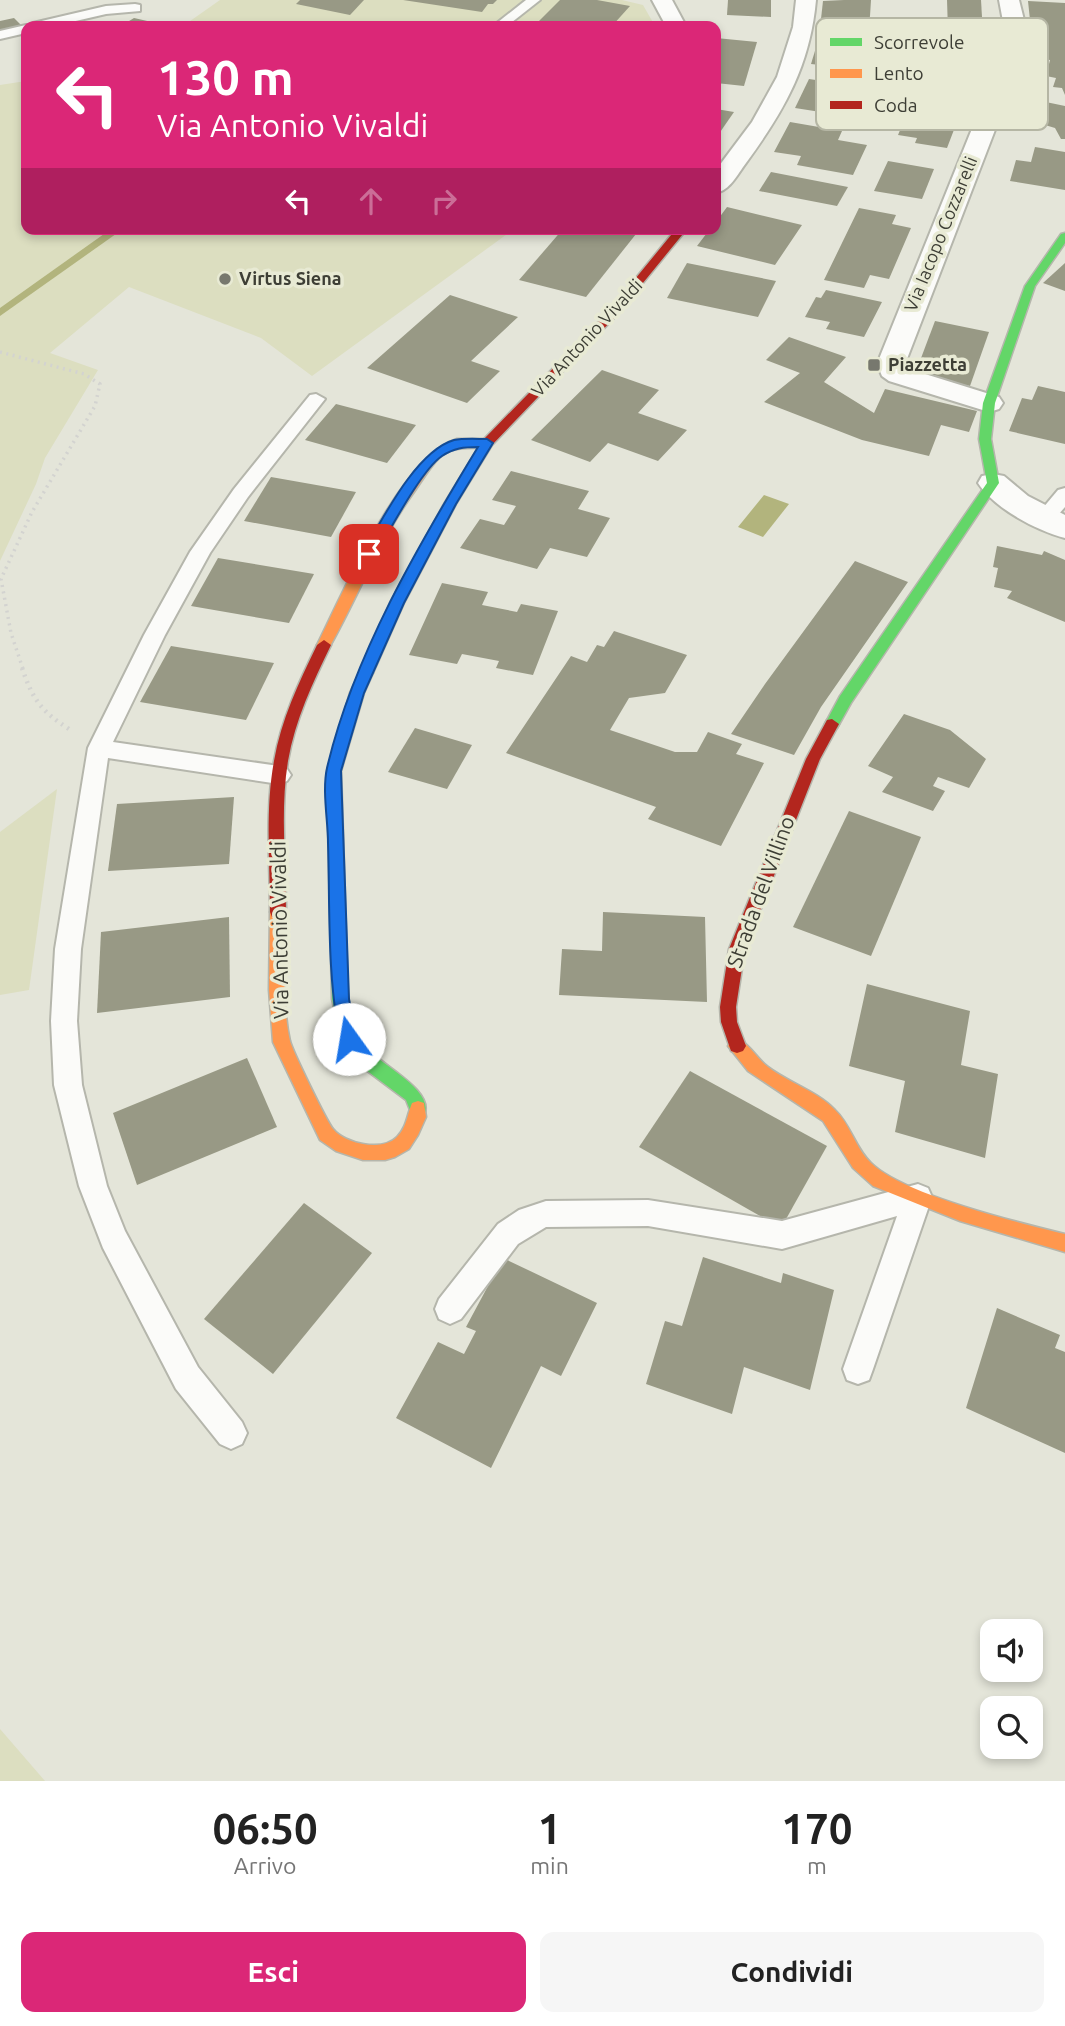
<!DOCTYPE html>
<html lang="it">
<head>
<meta charset="utf-8">
<style>
  body { margin:0; font-family:Ubuntu,sans-serif; background:#f6f6f6; color:#222; height:100vh; display:flex; flex-direction:column; font-size:26px; white-space:nowrap }
  * { box-sizing:border-box; margin:0 }
  p { font-size:23px; color:#767676 }
  .icon { flex:none; width:38px; height:38px; fill:none; stroke:currentColor; stroke-width:2; stroke-linecap:round; stroke-linejoin:round }
  .map { position:relative; height:1781px; overflow:hidden }
  .details { display:flex; flex-direction:column; background:#fff; flex:1 }
  .details>* { flex:none }
  .top-card { position:absolute; left:21px; top:21px; width:700px; height:214px; border-radius:14px; box-shadow:0 4px 10px #0003; background:#db2777; color:#fff; overflow:hidden }
  .controls { position:absolute; left:980px; top:1619px; display:grid; gap:14px }
  .controls a { display:grid; place-items:center; width:63px; height:63px; border-radius:14px; background:#fff; box-shadow:0 4px 10px #0003; font-size:35px }
  .pin { position:absolute; display:grid; place-items:center; width:60px; height:60px; color:#fff; margin:-30px; border-radius:14px; box-shadow:0 4px 10px #0006 }
  .me { position:absolute; width:77px; margin:-38px; rotate:347deg; stroke-linejoin:round; filter:drop-shadow(0 0 5px #0008) }
  .turn { display:flex; align-items:center; gap:24px; height:147px; padding:0 21px; font-size:32px }
  .turn .icon { width:91px; height:91px; stroke-width:2.5 }
  .turn b { display:block; font-size:49px; line-height:60px }
  .lanes { display:flex; align-items:center; height:66px; padding:0 21px; background:#0003; justify-content:center; gap:35px; direction:ltr }
  .lanes .off { opacity:.35 }
  .eta { display:flex; justify-content:space-evenly; align-items:center; height:119px; text-align:center }
  .eta b { font-size:42px; font-weight:700; line-height:49px }
  .action { display:flex; gap:14px; margin-top:auto; padding:14px 21px }
  .action a { flex:1; height:80px; border-radius:14px; background:#db2777; color:#fff; font-size:28px; font-weight:700; line-height:80px; text-align:center }
  .action a+a { background:#f6f6f6; color:#222 }
  .map>svg:first-child { display:block }
  .green { fill:#dcdec0 }
  .water { fill:#b2b47d }
  .lines { fill:none; stroke-linecap:round; stroke-linejoin:round }
  .stream { fill:#b2b47d; fill-rule:evenodd }
  .building { fill:#989985 }
  .lane-casing { stroke:#b5b6ac; stroke-width:4 }
  .street-casing { stroke:#b5b6ac; stroke-width:4 }
  .fast-casing { stroke:#b5b6ac; stroke-width:3 }
  .slow-casing { stroke:#b5b6ac; stroke-width:3 }
  .jam-casing { stroke:#b5b6ac; stroke-width:3 }
  .path-far1 { stroke:#d3d3d0; stroke-width:3.5; stroke-dasharray:2 4.5; stroke-linecap:butt }
  .path { stroke:#d3d3d0; stroke-width:4.5; stroke-dasharray:2 5; stroke-linecap:butt }
  .lane { fill:#fbfbf9; fill-rule:evenodd }
  .street { fill:#fbfbf9; fill-rule:evenodd }
  .fast { fill:#63d668; fill-rule:evenodd }
  .slow { fill:#ff974d; fill-rule:evenodd }
  .jam { fill:#b3261e; fill-rule:evenodd }
  .route { fill:#1a73e8; stroke:#114b97; stroke-width:2 }
  .poi-dot { fill:#77786e; stroke:#e8ead4; stroke-width:2.5 }
  .labels { text-anchor:middle; stroke-width:7; stroke-linejoin:round; paint-order:stroke }
  .far-street-label { font-size:18px; fill:#3d3e35; stroke:#e8ead4 }
  .far-poi-label { font-size:18px; font-weight:bold; fill:#3d3e35; stroke:#e8ead4; text-anchor:start }
  .street-label { font-size:21px; fill:#3d3e35; stroke:#e8ead4 }
  .key { fill:#e8ead4; stroke:#b5b6a4; stroke-width:2 }
  .key-label { font-size:19px; fill:#3d3e35 }
</style>
</head>
<body>
<div class="map">
<svg width="1065" height="1781" viewBox="0 0 1065 1781">
  <rect width="100%" height="100%" fill="#e4e5d9"/>
  <g class="green">
    <path d="M220,0H622L643,5L655,26H183Z"/>
    <path d="M26,81V229H514L312,376L261,338L129,287L50,353L98,370L45,458L36,484L0,561V85Z"/>
    <path d="M57,789L29,990L0,995V832Z"/>
    <path d="M0,1729L45,1781H0Z"/>
  </g>
  <path class="water" d="M764,495L789,504L763,537L738,527Z"/>
  <g class="lines">
    <path class="stream" d="M111,229H123L0,316V308Z"/>
  </g>
  <g class="building">
    <path d="M300,0H364L350,15L296,4Z"/>
    <path d="M403,0H497L493,4H488L482,12Z"/>
    <path d="M560,0H597L630,6L612,26H534Z"/>
    <path d="M728,0H771V17L727,15Z"/>
    <path d="M844,0H871L869,31L820,28L823,1Z"/>
    <path d="M947,0H981L983,34L948,31Z"/>
    <path d="M1028,1L1065,3V95L1062,88L1053,87L1056,78L1046,76L1050,60L1034,58Z"/>
    <path d="M14,18L22,26L0,31V21Z"/>
    <path d="M134,18L165,25L164,26H121Z"/>
    <path d="M716,38L757,42L744,86L716,83Z"/>
    <path d="M818,41L899,49L895,73L811,64Z"/>
    <path d="M809,79L871,88L859,118L795,108Z"/>
    <path d="M919,94L965,101L947,148L915,143L917,138L898,135L913,99L916,100Z"/>
    <path d="M1041,101L1065,106V139H1061L1055,128L1045,125L1049,116L1037,114Z"/>
    <path d="M716,109L734,112L716,138Z"/>
    <path d="M790,122L842,131L838,140L867,145L853,175L797,165L801,156L774,152Z"/>
    <path d="M1035,147L1065,152V190L1010,181L1016,160L1031,162Z"/>
    <path d="M888,161L934,169L922,199L874,191Z"/>
    <path d="M771,172L848,187L837,206L759,191Z"/>
    <path d="M727,207L802,225L775,265L697,246L710,229H716V222Z"/>
    <path d="M859,208L896,215L892,224L911,228L889,279L870,275L864,288L824,280Z"/>
    <path d="M563,229H640L586,297L519,280Z"/>
    <path d="M687,263L776,281L758,317L667,298Z"/>
    <path d="M1065,263V291L1043,283Z"/>
    <path d="M826,290L882,302L864,337L826,329L830,322L805,317L816,297L821,298Z"/>
    <path d="M450,295L518,317L471,361L500,371L467,403L367,368Z"/>
    <path d="M935,321L989,332L970,386L915,374Z"/>
    <path d="M789,337L846,357L824,382L874,413L885,389L977,411L969,432L941,425L929,456L862,440L764,402L800,373L766,360Z"/>
    <path d="M602,370L659,390L638,413L687,430L658,461L608,443L590,462L531,440Z"/>
    <path d="M1038,386L1065,392V444L1009,431L1022,398L1032,400Z"/>
    <path d="M336,404L416,425L387,463L305,440Z"/>
    <path d="M511,471L589,491L578,509L610,518L587,557L550,548L537,569L460,548L480,519L504,525L516,506L492,500Z"/>
    <path d="M271,477L356,492L331,537L244,521Z"/>
    <path d="M997,546L1042,555L1044,551L1065,560V622L1007,598L1012,591L994,587L998,568L993,567Z"/>
    <path d="M218,558L314,574L289,623L191,606Z"/>
    <path d="M855,561L908,582L821,707L794,755L731,734L765,684Z"/>
    <path d="M442,583L488,592L482,605L517,612L521,604L558,611L533,675L496,668L499,661L462,654L457,664L409,655Z"/>
    <path d="M614,631L687,655L665,693L629,698L610,730L675,752H697L708,732L742,744L736,754L764,763L721,846L648,819L656,807L506,753L571,656L587,662L597,645L604,647Z"/>
    <path d="M171,646L274,663L246,720L140,702Z"/>
    <path d="M904,714L950,730L986,759L969,788L938,777L933,786L945,791L933,811L882,792L893,777L868,766Z"/>
    <path d="M415,728L472,745L447,789L388,772Z"/>
    <path d="M234,797L229,864L108,871L117,804Z"/>
    <path d="M849,811L921,837L871,956L793,927Z"/>
    <path d="M603,912L705,917L707,1002L559,995L562,949L602,951Z"/>
    <path d="M229,917L230,997L97,1013L101,932Z"/>
    <path d="M867,984L970,1011L961,1065L998,1074L985,1158L895,1132L905,1081L849,1066Z"/>
    <path d="M247,1058L277,1127L137,1185L113,1113Z"/>
    <path d="M690,1071L827,1146L781,1228L639,1147Z"/>
    <path d="M304,1203L372,1253L273,1374L204,1319Z"/>
    <path d="M703,1257L781,1283L783,1273L834,1290L810,1390L744,1367L732,1414L646,1384L665,1321L682,1326Z"/>
    <path d="M503,1258L597,1303L561,1376L541,1366L491,1468L396,1418L438,1342L464,1354L476,1331L466,1327Z"/>
    <path d="M997,1308L1060,1335L1055,1348L1065,1352V1453L966,1408Z"/>
  </g>
  <g class="lines">
    <defs>
      <g id="lane">
        <path d="M526,0H540L507,26H493Z"/>
        <path d="M135,4L140,5V11L106,14L54,26H31L33,23L106,6Z"/>
        <path d="M26,25L31,26H26V33L0,39V31Z"/>
        <path d="M316,394L325,399L248,497L210,553L165,635L113,742L279,766L287,769L291,775L287,781L279,784L108,758L81,949L77,1021L82,1085L107,1186L125,1231L198,1367L242,1422L247,1433L242,1444L231,1449L220,1444L176,1389L103,1248L79,1186L54,1085L51,1021L55,949L88,748L144,635L190,552L234,489L310,395Z"/>
        <path d="M1065,488V507L1051,523H1037L1034,519L1037,515L1058,490Z"/>
        <path d="M918,1184L928,1188L932,1197L873,1369L869,1380L858,1384L847,1380L843,1369L897,1216L782,1249L648,1226L546,1227L518,1244L461,1319L450,1324L439,1319L435,1309L439,1299L498,1224L519,1210L546,1201L648,1200L782,1221Z"/>
      </g>
      <g id="street">
        <path d="M652,0H672L686,26H666Z"/>
        <path d="M796,0H816C810,66 784,111 746,163C737,175 730,190 716,193V170L752,122L777,77L793,27Z"/>
        <path d="M999,0H1019L1027,32L1023,57L905,364L909,369L999,397L1003,403L999,409L989,412L889,381L882,376L877,364L1001,57L1005,32Z"/>
        <path d="M993,474L1004,476L1028,496L1065,515V538C1036,530 995,509 978,483L982,476Z"/>
      </g>
      <g id="fast">
        <path d="M1065,233V243L1035,286L995,403L991,439L999,483L851,703L837,728H827L825,724L840,696L987,483L979,439L983,403L1025,286L1061,234Z"/>
        <path d="M366,668L373,673L364,693L341,771L348,999C351,1015 354,1032 364,1045C378,1064 436,1090 424,1115L418,1117L412,1115L406,1100L366,1070L349,1052L340,1035L332,999L327,771L350,693L361,670Z"/>
      </g>
      <g id="slow">
        <path d="M457,439H487L493,443C481,453 457,441 439,458C430,467 423,479 416,489C380,538 359,595 329,648H319L317,645C343,593 401,456 457,439Z"/>
        <path d="M278,906L284,907L286,912C286,952 281,1002 290,1041C293,1052 326,1120 333,1129C345,1144 382,1152 397,1137C407,1127 407,1115 412,1103L418,1101L424,1103L426,1117L418,1135L409,1149L395,1157L385,1160H363L336,1151L320,1140L273,1042L269,990L270,912L272,907Z"/>
        <path d="M737,1039C749,1043 757,1059 768,1067C789,1083 817,1091 835,1110C851,1125 855,1148 871,1163C902,1194 1019,1223 1065,1234V1252L960,1221L873,1186L853,1168L823,1121L748,1071L728,1046L731,1041Z"/>
      </g>
      <g id="jam">
        <path d="M676,229H687L616,316L492,445L456,504L404,603L373,673L366,678L361,676L359,673L390,603L444,504L483,440L608,312Z"/>
        <path d="M324,640L331,645C313,682 295,720 288,761C280,810 286,862 286,912L284,917H272L270,912C270,862 265,810 274,761C281,720 299,682 317,645Z"/>
        <path d="M832,719L839,724L820,759L745,949L736,1007L737,1022L746,1046L743,1051L737,1053L731,1051L721,1022L720,1007L729,949L806,759L827,720Z"/>
      </g>
    </defs>
    <use href="#lane" class="lane-casing"/>
    <use href="#street" class="street-casing"/>
    <use href="#fast" class="fast-casing"/>
    <use href="#slow" class="slow-casing"/>
    <use href="#jam" class="jam-casing"/>
    <path class="path-far1" d="M0,352L84,374L100,384L95,406L32,512L1,579L11,633L23,669"/>
    <path class="path" d="M22,668C33,700 41,711 69,729"/>
    <use href="#lane" class="lane"/>
    <use href="#street" class="street"/>
    <use href="#fast" class="fast"/>
    <use href="#slow" class="slow"/>
    <use href="#jam" class="jam"/>
  </g>
  <path class="route" d="M487,439L493,443L456,504L404,603L364,693L341,771L349,999L357,1039L355,1044L349,1046L343,1044L340,1039C327,975 330,908 328,843C328,820 322,791 327,768C353,656 419,544 478,447C464,447 454,448 442,456C421,470 388,534 374,557L369,558L362,554C382,520 416,451 454,440C464,438 477,439 487,439Z"/>
  <g class="poi-dot">
    <circle cx="225" cy="279" r="7"/>
    <rect x="867" y="358" width="14" height="14" rx="3.5"/>
  </g>
  <g class="labels">
    <g class="far-street-label">
      <text transform="translate(941 234) rotate(-68)" y="6">Via Iacopo Cozzarelli</text>
      <text transform="translate(587 338) rotate(-47)" y="6">Via Antonio Vivaldi</text>
    </g>
    <g class="far-poi-label">
      <text x="239" y="285">Virtus Siena</text>
      <text x="888" y="371">Piazzetta</text>
    </g>
    <g class="street-label">
      <text transform="translate(761 892) rotate(-70)" y="7">Strada del Villino</text>
      <text transform="translate(280 930) rotate(-91)" y="7">Via Antonio Vivaldi</text>
    </g>
  </g>
  <rect x="816" y="18" width="232" height="112" rx="10" class="key"/>
  <rect x="830" y="38" width="32" height="8" fill="#63d668"/>
  <rect x="830" y="69" width="32" height="9" fill="#ff974d"/>
  <rect x="830" y="101" width="32" height="8" fill="#b3261e"/>
  <g class="key-label">
    <text x="874" y="49">Scorrevole</text>
    <text x="874" y="80">Lento</text>
    <text x="874" y="112">Coda</text>
  </g>
</svg>
<div class="controls">
<a><svg class="icon" aria-label="sound" viewBox="0 0 24 24"><path d="M4 9h4l5-4v14l-5-4H4zM17 9q2 3 0 6"/></svg></a>
<a><svg class="icon" aria-label="search" viewBox="0 0 24 24"><circle cx="10" cy="10" r="6"/><path d="M15 15l6 6"/></svg></a>
</div>
<div class="pin" style="left:369px;top:554px;background:#d93025"><svg class="icon" aria-label="arrive" viewBox="0 0 24 24"><path d="M6 21V4h12l-3 4 3 4H6"/></svg></div>
<svg class="me" style="left:349px;top:1039px" viewBox="-20 -20 40 40"><circle r="19" fill="#fff"/><path d="M0-13L10 11 0 6-10 11z" fill="#1a73e8"/></svg>
<div class="top-card">
<div class="turn"><svg class="icon" aria-label="left" viewBox="0 0 24 24"><path d="M17 20v-9H6M10 6l-5 5 5 5"/></svg><div><b>130 m</b>Via Antonio Vivaldi</div></div>
<div class="lanes"><svg class="icon" aria-label="left" viewBox="0 0 24 24"><path d="M17 20v-9H6M10 6l-5 5 5 5"/></svg><svg class="icon off" aria-label="ahead" viewBox="0 0 24 24"><path d="M12 20V5M6 11l6-6 6 6"/></svg><svg class="icon off" aria-label="right" viewBox="0 0 24 24"><path d="M7 20v-9h11M14 6l5 5-5 5"/></svg></div>
</div>
</div>
<section class="details">
<div class="eta">
<div><b>06:50</b><p>Arrivo</p></div>
<div><b>1</b><p>min</p></div>
<div><b>170</b><p>m</p></div>
</div>
<div class="action"><a>Esci</a><a>Condividi</a></div>
</section>
</body>
</html>
